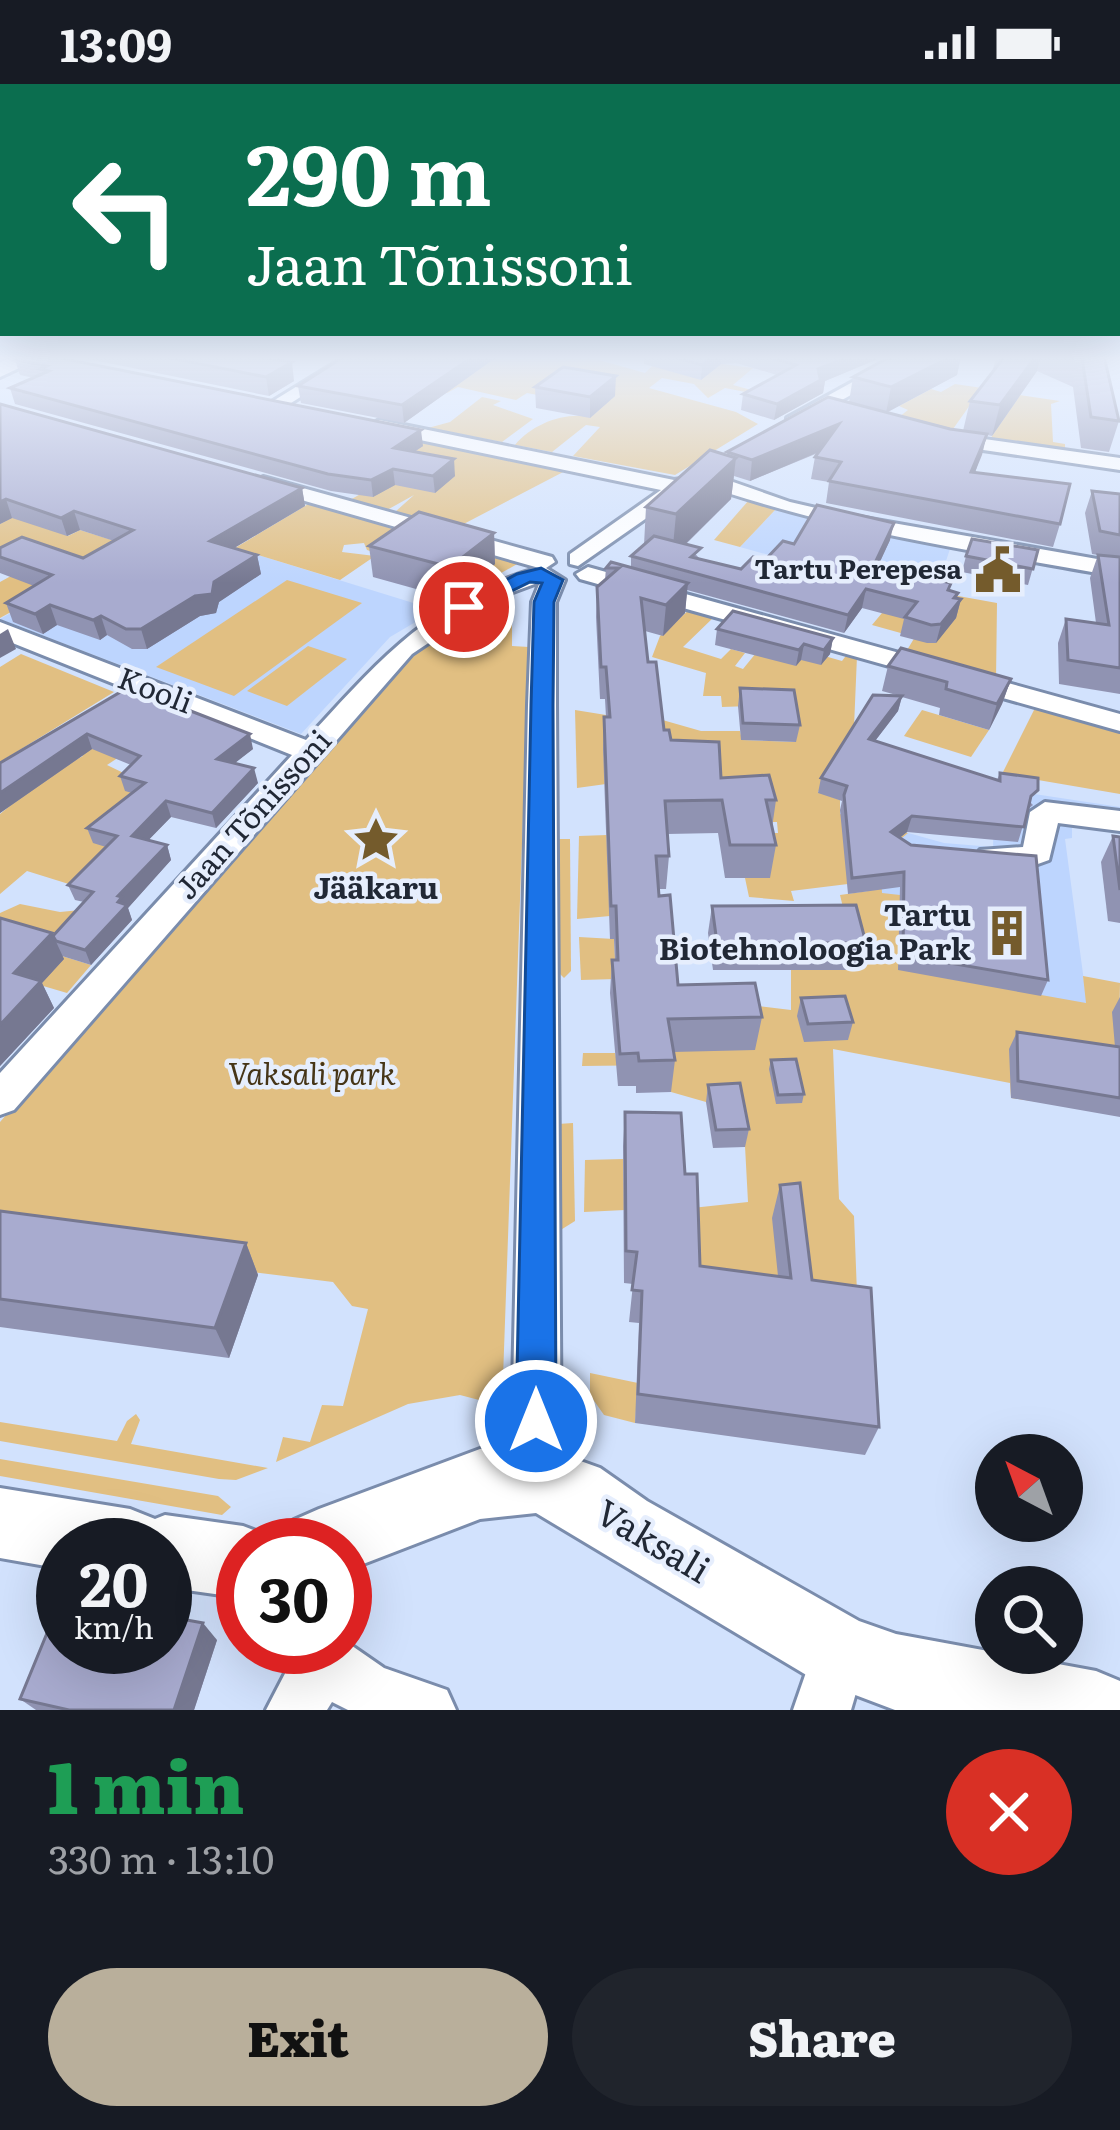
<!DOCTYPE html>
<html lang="en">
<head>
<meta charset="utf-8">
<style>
  body { margin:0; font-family:Literata,serif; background:#20242c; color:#f1f3f6; height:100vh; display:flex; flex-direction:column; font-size:45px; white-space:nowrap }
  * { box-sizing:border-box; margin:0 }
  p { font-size:39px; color:#9ea1a6 }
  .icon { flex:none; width:66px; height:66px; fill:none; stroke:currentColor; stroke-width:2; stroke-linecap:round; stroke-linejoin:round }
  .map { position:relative; height:1626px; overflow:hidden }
  .drawer { display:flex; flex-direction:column; background:#171b24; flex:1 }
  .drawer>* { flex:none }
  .top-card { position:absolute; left:0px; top:0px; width:1122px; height:252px; box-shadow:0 12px 48px #0002; background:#0b6e4f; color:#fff; overflow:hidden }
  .needle { width:78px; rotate:319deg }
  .controls { position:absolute; left:975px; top:1350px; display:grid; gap:24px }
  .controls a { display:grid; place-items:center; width:108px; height:108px; border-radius:50%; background:#171b24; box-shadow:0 12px 48px #0002; font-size:60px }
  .speed { position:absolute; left:36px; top:1434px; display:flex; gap:24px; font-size:60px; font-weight:700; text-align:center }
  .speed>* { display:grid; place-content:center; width:156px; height:156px; border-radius:50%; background:#171b24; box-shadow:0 12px 48px #0002; line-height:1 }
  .speed small { font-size:30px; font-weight:400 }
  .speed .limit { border:18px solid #d22; background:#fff; color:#111 }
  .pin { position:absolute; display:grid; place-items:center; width:102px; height:102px; color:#fff; margin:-51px; border:6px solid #fff; border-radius:50%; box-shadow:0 3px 12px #0007 }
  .me { position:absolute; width:132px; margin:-66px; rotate:0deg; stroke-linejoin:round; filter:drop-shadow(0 0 9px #0008) }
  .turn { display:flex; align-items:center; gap:42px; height:252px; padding:0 48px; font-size:54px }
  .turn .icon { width:156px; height:156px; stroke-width:2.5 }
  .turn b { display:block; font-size:84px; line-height:102px }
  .round { display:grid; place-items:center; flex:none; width:126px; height:126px; border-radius:63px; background:#20242c }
  .summary { display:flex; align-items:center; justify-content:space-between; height:204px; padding:0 48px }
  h1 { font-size:72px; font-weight:800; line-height:90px; color:#1e9e55 }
  .button { display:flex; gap:24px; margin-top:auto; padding:24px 48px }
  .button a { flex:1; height:138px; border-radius:72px; background:#b9af9b; color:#111; font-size:48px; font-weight:800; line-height:138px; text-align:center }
  .button a+a { background:#20242c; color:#f1f3f6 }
  .status { display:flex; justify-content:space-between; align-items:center; height:84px; padding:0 60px; background:#171b24; direction:ltr }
  .status svg { height:33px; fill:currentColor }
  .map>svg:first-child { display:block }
  .built { fill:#bdd5fe }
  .green { fill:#e1bf82 }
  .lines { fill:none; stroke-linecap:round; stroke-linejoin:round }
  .street-casing { stroke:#7a8cac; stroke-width:6 }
  .secondary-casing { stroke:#7a8cac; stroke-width:6 }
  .street { fill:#fff; fill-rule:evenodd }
  .secondary { fill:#fff; fill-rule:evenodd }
  .wall { fill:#9093b2 }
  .shaded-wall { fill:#767891 }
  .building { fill:#a8abcf; stroke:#767891; stroke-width:3 }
  .route { fill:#1a73e8; stroke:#114b97; stroke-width:3 }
  .labels { text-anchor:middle; stroke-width:9; stroke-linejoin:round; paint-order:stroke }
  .far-poi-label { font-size:27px; font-weight:bold; fill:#212835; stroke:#e6eefd; text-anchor:end }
  .street-label { font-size:30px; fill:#212835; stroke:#e6eefd }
  .poi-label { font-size:30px; font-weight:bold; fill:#212835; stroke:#e6eefd }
  .park-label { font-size:30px; font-style:italic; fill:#463517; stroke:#e6eefd }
  .near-street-label { font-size:36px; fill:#212835; stroke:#e6eefd }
</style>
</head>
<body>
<div class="status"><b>13:09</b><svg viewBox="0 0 49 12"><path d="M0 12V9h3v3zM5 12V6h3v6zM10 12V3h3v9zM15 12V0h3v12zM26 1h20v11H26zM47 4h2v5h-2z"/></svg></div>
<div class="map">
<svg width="1120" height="1626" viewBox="0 0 1120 1626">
  <rect width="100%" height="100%" fill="#d2e2fd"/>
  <g class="built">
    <path d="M776,425L952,459L936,507L848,493L740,463Z"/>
    <path d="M131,462L201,484L235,464L436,526L390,553L301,650L0,535Z"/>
    <path d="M995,704L1120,723V747L1072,741V754L1065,755L1087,920L868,888V807L862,736L944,759L993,763Z"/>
  </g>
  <g class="green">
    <path d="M504,272H585L645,289L662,272L753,284L733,301L788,316L725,304L708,314L694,300L662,294L649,304L736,328L758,340L675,391L573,372L600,343L586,341L552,368L515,361C533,340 563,328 591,333L602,323L527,309L516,316L458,303L447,309L452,276Z"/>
    <path d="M955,300L982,304L953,345L899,333L908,326L899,322L931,305L941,308Z"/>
    <path d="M998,308L1060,317L1051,320L1053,358L1065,360V367L965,353L961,349L990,355L1016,317Z"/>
    <path d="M482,313L501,317L493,321L533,335L502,358L428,344L450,338Z"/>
    <path d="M398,351L567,386L456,444L395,428L414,411L387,426L350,416L385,396Z"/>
    <path d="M0,374L68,452L80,446L131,462L0,534V498L31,481L0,486V440L9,435Z"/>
    <path d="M749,416L776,425L740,463L714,456Z"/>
    <path d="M310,419L519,479L487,497L478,494L488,484L397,476L367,466L364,459L344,461L342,468L375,472L340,496L235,464Z"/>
    <path d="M287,496L362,519L234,612L156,583Z"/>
    <path d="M936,508L997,519L996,596L904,571L915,553L872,541L882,529Z"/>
    <path d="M503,516L512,518V562L529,563L502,1322L460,1311L408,1320L276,1378L283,1353L310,1358L322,1321L343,1322L368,1225L352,1222L333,1198L0,1157V1038L401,577L485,521Z"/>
    <path d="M690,525L715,532L683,563L721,575L731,565L745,569L735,582L743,585L756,569L796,581L801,576L828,573L842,577L848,569L857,572L854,643L845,655L870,664L839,676L818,708L840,716V730L908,749L880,772L882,809L900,811L951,895L1086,919L1083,892L1120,899L1118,992L1046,1019L1011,1014L1010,999L833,965L839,1115L854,1132L858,1235L694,1213L692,1124L748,1118L745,1062L737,1018H706L671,1008L666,981L582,982L583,969H615L616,973L726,918L791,926V885H858L840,811L868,807L856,799L791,807L794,817L749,813L745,794L760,749H778L777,738H768L742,708L654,664L645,631L701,647H740L742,656L796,658L750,622L722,623L721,612H703L706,589L652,573L660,552Z"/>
    <path d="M308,562L347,575L287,622L247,607Z"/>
    <path d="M21,570L114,608L0,678V583Z"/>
    <path d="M1035,624L1120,648V710L1002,690Z"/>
    <path d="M575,626L606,631V700L577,704Z"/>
    <path d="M922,626L989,646L971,673L904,652Z"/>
    <path d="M157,648L107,681L138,696L149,714L96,759L122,767L88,806L27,787L0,810V730L11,721L0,716L83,672L68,663Z"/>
    <path d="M607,751L610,832L577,835L579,752Z"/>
    <path d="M557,755H570L571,887L564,894L558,888Z"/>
    <path d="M20,820L60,828L91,825L59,871L91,881L67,909L16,894L0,928V829Z"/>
    <path d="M579,853L614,855L616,895L581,896Z"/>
    <path d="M573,1039L575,1137L559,1147L558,1040Z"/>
    <path d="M623,1075L625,1126L584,1128L585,1076Z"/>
    <path d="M590,1289L638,1299L635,1339L604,1331L590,1311Z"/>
    <path d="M136,1330L140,1336L131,1360L268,1384L236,1396L219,1395L0,1357V1338L117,1357L127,1337Z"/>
    <path d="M0,1375L218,1412L231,1423L222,1431L0,1392Z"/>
  </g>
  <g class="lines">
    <defs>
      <g id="street">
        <path d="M346,272H365L280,326L265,322Z"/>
        <path d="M900,272H920L803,338L787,334Z"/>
        <path d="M379,336L674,396L688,394L689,387L696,385L790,418L842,430L1120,479V493C976,467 831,447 693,397L691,403L578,482L570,480V470L661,406L372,346L370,342Z"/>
        <path d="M942,349L1120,374V386L935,359V351Z"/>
        <path d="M263,393L552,473L555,478L546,484L565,496L556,518V621L561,1395L554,1413L536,1420L518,1413L511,1395L528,621L532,518L540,498L494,515L412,570L14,1026L0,1031V989L292,671L0,554V538L306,656C378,577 432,514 539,484L256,403L253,399Z"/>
        <path d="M588,483L1120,630V647L580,495L576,490Z"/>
        <path d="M1045,718L1120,727V747L1058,739L1049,776L1024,785L980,782L975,774L980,766L1023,763L1030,728Z"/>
        <path d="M840,1540L860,1548L868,1568L851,1626H793L820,1548Z"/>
        <path d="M345,1557L384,1584L447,1606L456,1626H348L332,1618L327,1626H266L291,1578L285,1563H345Z"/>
      </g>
      <g id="secondary">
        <path d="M15,272H45L0,293V278Z"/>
        <path d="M536,1361L600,1384L647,1417L859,1537L896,1550L1096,1587L1120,1597V1626H895L813,1595L536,1429L480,1435L345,1487V1461H283L294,1436L319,1425L480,1365Z"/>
        <path d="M0,1404L130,1425L155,1435L165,1431L243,1442L269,1452L272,1461H243V1514L165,1503V1461H63V1485L0,1474Z"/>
      </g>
    </defs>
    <use href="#street" class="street-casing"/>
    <use href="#secondary" class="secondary-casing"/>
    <use href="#street" class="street"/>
    <use href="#secondary" class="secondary"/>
  </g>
  <g class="wall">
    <path d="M74,272H253L294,297L269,312Z"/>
    <path d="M645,272H885L825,297L823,309L774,336L741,326L743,310L777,291L736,279L721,280L701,296L644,280Z"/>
    <path d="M913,272H961L957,291L887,328L963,347L970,317L992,288L997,272H1104L1119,337L1109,368L1081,364L1073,303L1037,287L992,352L987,351L975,389L1060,440L1053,463L826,419L829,398L811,395L815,373L818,369L750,397L734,392L731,415L686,460L700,475L741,485L765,476L794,460L890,456L878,482L948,506L961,515L956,534L936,559H927L900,552L904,535L862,524L844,549L687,506L685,529L663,552L645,547L648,578L664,646L671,656L721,694L776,716L772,744L776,761L770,794H725L718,749L667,750L669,772L666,805H658L678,901L762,933L755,966L673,968L675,976L671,1008L636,1009V1002H618L610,909L612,876H615L614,855H610L603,665L604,633H606L605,615H600L596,533L597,503L605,496L606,484H631V472L644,461L646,423L727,371V368L849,318L853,293Z"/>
    <path d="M15,276L423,362L414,368L455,392L435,409L395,401L373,413L331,407L15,320L10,304L34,294L20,291Z"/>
    <path d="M491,277L404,339L301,319L298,302Z"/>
    <path d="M535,303L615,312L590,334L536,324Z"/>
    <path d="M0,320L302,404L305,422L234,464L257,471L261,490L219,518L216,529L200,532L147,565H132L107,551L100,556L57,541L43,550L13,538L6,519L34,502L0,489V464L83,474L114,457L80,446L67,452L12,434L0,440Z"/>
    <path d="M1092,407L1120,410V610L1059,600L1058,559L1066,535L1096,539L1090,494L1098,471L1092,470L1085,429Z"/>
    <path d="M494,449L495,480L452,515L373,493L369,462Z"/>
    <path d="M1038,466L1028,501L962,488L966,472Z"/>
    <path d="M717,545L833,554L830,570L821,581L801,576L796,582L715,561Z"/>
    <path d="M888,582L1011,595L1002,620L989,646L939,631L940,624L902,613L898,627L875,657L997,696L1000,689L1033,721L1028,725L1018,758L907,748L899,754L1048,896L1041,912L898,886L900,803L848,810L840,726L842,717L818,709L821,694L900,612L882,607Z"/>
    <path d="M129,603L253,665L234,679L258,699L216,744L171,733L148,756L167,761L171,776L128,824L132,836L91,881L62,872L64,875L42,899L54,924L0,982V834L52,849L53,852L84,818L75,816L68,801L106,763L93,759L87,744L132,709L125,707L120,692L131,681L92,665L0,729V679Z"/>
    <path d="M740,604L800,641L796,658L741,656L738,622Z"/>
    <path d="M1113,752L1120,753V839L1108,837L1101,778Z"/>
    <path d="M712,822L866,859L858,886H713L708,849Z"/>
    <path d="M1120,913V1033L1011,1014L1009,965L1017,948L1115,963L1112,928Z"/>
    <path d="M801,914L853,938L848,956L804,958L797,932Z"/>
    <path d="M771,976L804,1010L802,1019L776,1020L769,985Z"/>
    <path d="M708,1001L749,1045L745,1063L713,1064L706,1018Z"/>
    <path d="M625,1028L685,1090L700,1182L778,1192L772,1134L780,1101L812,1196L879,1343L865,1371L635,1339L639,1239L629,1238L633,1200L624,1199L623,1062Z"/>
    <path d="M0,1127L246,1159L258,1191L229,1274L0,1243Z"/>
    <path d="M217,1556L194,1626H36L20,1615Z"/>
  </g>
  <g class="shaded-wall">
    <path d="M474,272H504L491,277L404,339L402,321Z"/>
    <path d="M713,272H721V280L701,296L702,281Z"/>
    <path d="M851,272H885L825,297L823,309L774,336L777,320L818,285Z"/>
    <path d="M952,272H961L957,291L886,329L891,303Z"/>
    <path d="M1036,272H1041L1037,287L992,352L1000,321Z"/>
    <path d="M292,278L294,297L269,312L266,293Z"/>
    <path d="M616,292L615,312L590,334V313Z"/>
    <path d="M839,340L835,361L750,397L752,376Z"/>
    <path d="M421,346L423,362L396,380L394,364Z"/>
    <path d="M987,350L982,371L966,410L971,388Z"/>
    <path d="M736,374L731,415L672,473L676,430Z"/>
    <path d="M454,375L455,392L435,409L433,392Z"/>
    <path d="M393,385L395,401L373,413L371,396Z"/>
    <path d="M302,404L305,422L214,476L210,457Z"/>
    <path d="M6,415L12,434L0,440V418Z"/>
    <path d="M74,427L80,446L67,452L61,434Z"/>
    <path d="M894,439L890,456L870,499L874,481Z"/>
    <path d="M494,449L495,480L452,515L450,483Z"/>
    <path d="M257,471L261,490L219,518L216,529L200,532L147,565L141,545Z"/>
    <path d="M688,499L685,529L663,552L666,521Z"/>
    <path d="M866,505L862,524L844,549L848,531Z"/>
    <path d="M958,509L954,524L961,515L956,534L936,559L941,540Z"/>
    <path d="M50,521L57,541L43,550L35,530Z"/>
    <path d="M101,532L107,551L100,556L93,536Z"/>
    <path d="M8,545L16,565L0,574V550Z"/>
    <path d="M833,554L830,570L821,581L824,566Z"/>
    <path d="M804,560L801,576L796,582L799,566Z"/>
    <path d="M1011,595L1002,620L989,646L997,620Z"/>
    <path d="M902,612L898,627L865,670L869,655Z"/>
    <path d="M87,650L92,665L0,729V709Z"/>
    <path d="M250,650L253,665L221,690L217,675Z"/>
    <path d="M254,684L258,699L216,744L212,729Z"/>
    <path d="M166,717L171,733L138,767L132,752Z"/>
    <path d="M912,732L907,748L887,764L891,748Z"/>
    <path d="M167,761L171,776L128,824L132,836L91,881L85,866L118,818V812Z"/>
    <path d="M52,849L64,875L42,899L54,924L0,982V941L14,889Z"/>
    <path d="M246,1159L258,1191L229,1274L215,1244Z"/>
    <path d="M203,1539L217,1556L194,1626H174Z"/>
  </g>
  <g class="building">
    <path d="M22,272H50L421,346L394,364L454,375L433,392L393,385L371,396L328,390L10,304L49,287L40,285L47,282L15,276Z"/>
    <path d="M160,272H253L292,278L266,293Z"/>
    <path d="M345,272H474L402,321L298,302Z"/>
    <path d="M670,272H713L702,281Z"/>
    <path d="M765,272H851L818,285L820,294L826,293L777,320L743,310L796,281Z"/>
    <path d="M913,272H952L891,303L853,293L886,275Z"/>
    <path d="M1005,272H1036L1000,321L970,317Z"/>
    <path d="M1077,272H1104L1119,337L1091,333L1082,274Z"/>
    <path d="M563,283L616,292L590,313L535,303Z"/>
    <path d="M828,313L950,345L987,350L971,388L1070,400L1060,440L829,397L841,378L815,373L839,340L752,376L727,368Z"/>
    <path d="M0,320L302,404L210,457L257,471L214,498L212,510L195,512L141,545H126L101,532L93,536L50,521L35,530L6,519L52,491L0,473V464L22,453L83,474L133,446L74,427L61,434L6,415L0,418Z"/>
    <path d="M710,366L736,374L676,430L646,423Z"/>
    <path d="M1092,407L1120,410V451L1100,447Z"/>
    <path d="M817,421L894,439L874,481L951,499L948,506L958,509L954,514L961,515L941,540L931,541L905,533L917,518L866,505L848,531L631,472L654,452L701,464L691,473L741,485L753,473L765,476L783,457L794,460Z"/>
    <path d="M419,428L494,449L450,483L369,462Z"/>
    <path d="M972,455L1038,466L1033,485L966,472Z"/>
    <path d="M1098,471L1120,473V584L1068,576L1066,535L1109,541Z"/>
    <path d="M611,478L688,499L666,521L641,514L648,578H656L664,646H669L671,656L719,658L721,694L769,691L776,716H766L776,761H730L722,716L665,717L669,772H656L659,812L670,811L678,901L755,899L762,933L668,935L675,976L639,977L638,969L620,970L612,876H618L616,822H611L604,633H610L606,583H601L597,503L619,484H606Z"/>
    <path d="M733,527L833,554L824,566L804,560L799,566L717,545Z"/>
    <path d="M901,564L1011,595L997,620L946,605L947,598L888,582Z"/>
    <path d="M129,603L250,650L217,675L254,684L212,729L166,717L132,752L167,761L118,812L122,813L118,818L127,821L85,866L56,857L53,852L93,808L68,801L117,752L87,744L145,699L120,692L140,672L87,650L0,709V679Z"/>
    <path d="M740,604L794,606L800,641L743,639Z"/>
    <path d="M873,611L902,612L869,655L1000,697V689L1038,694V706L1031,712L1024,743L912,732L891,748L911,761L1036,772L1048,896L903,871L904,788L852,794L844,711L847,702L821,694Z"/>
    <path d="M1113,752L1120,753V806Z"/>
    <path d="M856,821L866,859H717L712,822Z"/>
    <path d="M0,834L52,849L14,889L41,897L0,941Z"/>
    <path d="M845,912L853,938L808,940L801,914Z"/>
    <path d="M1017,948L1120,963V1014L1018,997Z"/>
    <path d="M796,975L804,1010L778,1011L771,976Z"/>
    <path d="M740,999L749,1045L716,1046L708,1001Z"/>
    <path d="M625,1028L681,1029L685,1090H697L700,1182L791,1194L780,1101L800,1099L812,1196L871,1204L879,1343L638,1310L642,1207L632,1206L637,1168L626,1167Z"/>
    <path d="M0,1127L246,1159L215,1244L0,1215Z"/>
    <path d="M61,1515L63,1516V1563H165V1532L203,1539L174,1626H69L20,1615Z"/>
  </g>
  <linearGradient id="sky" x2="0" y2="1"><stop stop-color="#8db9ed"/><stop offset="0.55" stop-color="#ebf2fe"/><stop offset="1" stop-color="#ebf2fe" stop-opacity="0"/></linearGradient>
  <rect width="1120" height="499" fill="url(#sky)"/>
  <path class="route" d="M541,484L563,496L554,518L553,621L556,1337L550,1351L536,1357L522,1351L516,1337L531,621L534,518L542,499L530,498L471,527L454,523L517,490Z"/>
  <defs>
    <symbol id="civic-bare" viewBox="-9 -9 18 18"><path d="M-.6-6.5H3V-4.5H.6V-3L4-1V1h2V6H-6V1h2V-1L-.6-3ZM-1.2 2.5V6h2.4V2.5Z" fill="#745b2c" stroke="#e6eefd" stroke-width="2.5" paint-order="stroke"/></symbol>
    <symbol id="sight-bare" viewBox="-9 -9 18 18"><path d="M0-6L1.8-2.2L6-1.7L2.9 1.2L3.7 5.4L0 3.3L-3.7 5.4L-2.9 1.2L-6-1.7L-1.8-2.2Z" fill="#745b2c" stroke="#e6eefd" stroke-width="2.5" paint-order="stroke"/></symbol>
    <symbol id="building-bare" viewBox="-9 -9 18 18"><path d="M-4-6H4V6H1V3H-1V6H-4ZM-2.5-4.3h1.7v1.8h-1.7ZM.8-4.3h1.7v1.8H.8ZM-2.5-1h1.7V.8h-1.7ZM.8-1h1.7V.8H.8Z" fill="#745b2c" stroke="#e6eefd" stroke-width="2.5" paint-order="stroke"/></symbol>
  </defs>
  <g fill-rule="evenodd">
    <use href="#civic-bare" x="965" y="453" width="66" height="66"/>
    <use href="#sight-bare" x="343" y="723" width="66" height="66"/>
    <use href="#building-bare" x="974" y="816" width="66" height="66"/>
  </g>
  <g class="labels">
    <g class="far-poi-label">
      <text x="962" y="495">Tartu Perepesa</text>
    </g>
    <g class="street-label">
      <text transform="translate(155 607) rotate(21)" y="10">Kooli</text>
      <text transform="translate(254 731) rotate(-48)" y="10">Jaan Tõnissoni</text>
    </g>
    <g class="poi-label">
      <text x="376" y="815">Jääkaru</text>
      <text x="971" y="842" text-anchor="end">Tartu<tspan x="971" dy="34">Biotehnoloogia Park</tspan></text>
    </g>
    <g class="park-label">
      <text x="312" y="1001">Vaksali park</text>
    </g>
    <g class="near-street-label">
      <text transform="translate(653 1457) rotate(31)" y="13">Vaksali</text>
    </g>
  </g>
</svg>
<div class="controls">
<a><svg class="needle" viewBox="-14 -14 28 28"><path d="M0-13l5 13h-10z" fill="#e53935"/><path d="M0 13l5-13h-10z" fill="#9ea1a6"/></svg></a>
<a><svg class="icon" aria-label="search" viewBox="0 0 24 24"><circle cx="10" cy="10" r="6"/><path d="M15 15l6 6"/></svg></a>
</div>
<div class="speed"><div>20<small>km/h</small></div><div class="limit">30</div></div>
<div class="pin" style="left:464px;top:523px;background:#d93025"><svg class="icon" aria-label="arrive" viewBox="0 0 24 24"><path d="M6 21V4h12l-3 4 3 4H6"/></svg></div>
<svg class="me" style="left:536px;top:1337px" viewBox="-20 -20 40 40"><circle r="17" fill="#1a73e8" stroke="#fff" stroke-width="3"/><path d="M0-11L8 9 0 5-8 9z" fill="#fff"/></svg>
<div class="top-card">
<div class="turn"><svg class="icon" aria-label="left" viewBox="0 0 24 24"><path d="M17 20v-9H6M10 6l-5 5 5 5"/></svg><div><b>290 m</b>Jaan Tõnissoni</div></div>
</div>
</div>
<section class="drawer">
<div class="summary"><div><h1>1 min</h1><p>330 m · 13:10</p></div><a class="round" style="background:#d93025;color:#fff"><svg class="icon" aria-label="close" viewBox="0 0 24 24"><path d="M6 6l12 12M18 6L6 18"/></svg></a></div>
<div class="button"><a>Exit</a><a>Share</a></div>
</section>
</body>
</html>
